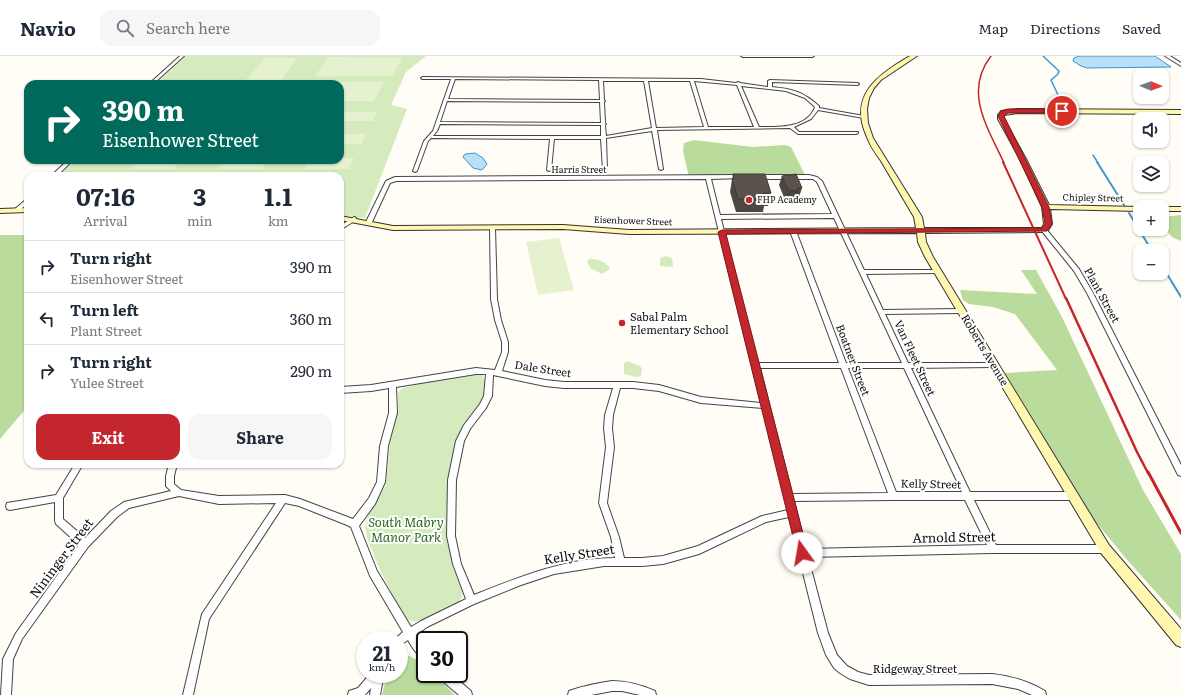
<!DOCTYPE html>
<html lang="en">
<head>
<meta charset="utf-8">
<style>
  body { margin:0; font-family:Literata,serif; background:#f6f6f7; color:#1f2937; height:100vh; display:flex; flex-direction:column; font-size:15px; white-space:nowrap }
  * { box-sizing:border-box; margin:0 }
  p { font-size:13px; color:#747a83 }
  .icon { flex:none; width:22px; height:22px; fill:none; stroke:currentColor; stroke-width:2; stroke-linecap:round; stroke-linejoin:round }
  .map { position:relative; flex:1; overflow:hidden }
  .drawer { position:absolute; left:24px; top:116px; width:320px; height:296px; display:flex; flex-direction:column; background:#fff; border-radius:12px; box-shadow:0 1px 3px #0004 }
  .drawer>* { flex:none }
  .guide { position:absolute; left:24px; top:24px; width:320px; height:84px; border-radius:12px; box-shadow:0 1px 3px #0004; background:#00695c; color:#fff; overflow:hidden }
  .needle { width:26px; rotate:91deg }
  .buttons { position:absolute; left:1133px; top:12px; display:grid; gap:8px }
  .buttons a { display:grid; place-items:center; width:36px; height:36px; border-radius:8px; background:#fff; box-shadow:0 1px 3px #0004; font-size:20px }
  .speed { position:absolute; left:356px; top:575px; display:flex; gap:8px; font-size:20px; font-weight:700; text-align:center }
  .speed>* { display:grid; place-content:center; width:52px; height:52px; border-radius:50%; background:#fff; box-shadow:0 1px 3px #0004; line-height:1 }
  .speed small { font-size:10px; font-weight:400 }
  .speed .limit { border:2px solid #111; border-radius:6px; background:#fff; color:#111 }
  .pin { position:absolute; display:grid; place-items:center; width:34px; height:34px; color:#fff; margin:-17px; border:2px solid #fff; border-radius:50%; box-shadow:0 1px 4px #0007 }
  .me { position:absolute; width:44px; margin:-22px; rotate:347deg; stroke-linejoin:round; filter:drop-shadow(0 0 3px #0008) }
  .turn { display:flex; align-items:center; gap:14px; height:84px; padding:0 12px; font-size:18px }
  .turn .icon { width:52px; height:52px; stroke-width:2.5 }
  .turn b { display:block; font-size:28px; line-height:34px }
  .eta { display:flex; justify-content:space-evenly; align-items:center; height:68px; text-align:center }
  .eta b { font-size:24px; font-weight:700; line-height:28px }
  .button { display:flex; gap:8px; margin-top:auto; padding:8px 12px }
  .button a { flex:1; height:46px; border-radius:12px; background:#c4262e; color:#fff; font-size:16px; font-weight:700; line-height:46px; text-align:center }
  .button a+a { background:#f6f6f7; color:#1f2937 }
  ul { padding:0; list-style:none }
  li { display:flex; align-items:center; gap:12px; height:52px; padding:0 12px; border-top:1px solid #e0e1e3 }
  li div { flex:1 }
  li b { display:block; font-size:15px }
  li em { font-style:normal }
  header { display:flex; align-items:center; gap:24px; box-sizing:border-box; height:56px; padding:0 20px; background:#fff; border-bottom:1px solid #e0e1e3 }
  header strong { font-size:19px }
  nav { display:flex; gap:22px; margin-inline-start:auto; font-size:14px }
  .search { width:280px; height:36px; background:#f6f6f7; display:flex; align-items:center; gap:10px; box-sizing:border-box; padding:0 14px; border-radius:12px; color:#747a83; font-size:15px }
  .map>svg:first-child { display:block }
  .green { fill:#d5ebbd }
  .forest { fill:#b9dc9c }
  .pitch { fill:#e6f2cf }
  .water { fill:#b9e0f7; stroke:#3f96cf }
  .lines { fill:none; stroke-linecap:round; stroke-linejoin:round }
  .stream-far1 { stroke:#3f96cf; stroke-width:1.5 }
  .stream { stroke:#3f96cf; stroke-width:2 }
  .street-casing { stroke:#444; stroke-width:2 }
  .secondary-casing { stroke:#333; stroke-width:2 }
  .street { fill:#fff; fill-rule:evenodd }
  .secondary { fill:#fff6b0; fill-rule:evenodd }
  .rail-far3 { stroke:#c4262e; stroke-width:1.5 }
  .rail-far2 { stroke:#c4262e; stroke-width:2 }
  .rail-far1 { stroke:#c4262e; stroke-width:2.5 }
  .rail { stroke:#c4262e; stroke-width:3 }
  .wall { fill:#4d4742 }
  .shaded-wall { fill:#3f3936 }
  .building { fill:#5a524d; stroke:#3f3936 }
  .route { fill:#c4262e; stroke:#7f191e }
  .poi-dot { fill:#c4262e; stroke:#fff; stroke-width:1.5 }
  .labels { text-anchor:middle; stroke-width:4; stroke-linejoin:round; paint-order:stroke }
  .far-street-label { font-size:9px; fill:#111; stroke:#fff }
  .far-poi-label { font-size:9px; fill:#111; stroke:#fff; text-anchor:start }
  .street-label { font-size:11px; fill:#111; stroke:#fff }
  .poi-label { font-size:11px; fill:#111; stroke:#fff; text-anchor:start }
  .near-park-label { font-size:13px; font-style:italic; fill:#2f6b1f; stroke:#fff }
  .near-street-label { font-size:13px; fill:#111; stroke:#fff }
</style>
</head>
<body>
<header>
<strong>Navio</strong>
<div class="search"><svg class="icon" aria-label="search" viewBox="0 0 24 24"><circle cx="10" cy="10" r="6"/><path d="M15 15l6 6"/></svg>Search here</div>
<nav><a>Map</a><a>Directions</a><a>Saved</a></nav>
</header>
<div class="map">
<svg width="1181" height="639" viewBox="0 0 1181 639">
  <rect width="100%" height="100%" fill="#fffdf5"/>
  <g class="green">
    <path d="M186,0H426L406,16L391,49L407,53L365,162L340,160V120H59L76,104H340V28H156Z"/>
    <path d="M666,200L672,202L673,211L660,210V202Z"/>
    <path d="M589,203C596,202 608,207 610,213L602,218L590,212L587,206Z"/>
    <path d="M627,305L640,310L642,313L641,320L637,321L624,318V307Z"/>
    <path d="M478,317L482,318L486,328L483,344L455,390L448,430L446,477L463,535C462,539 462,543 458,546C452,551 426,564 418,565C413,566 409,565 405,563L381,516L368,485L365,471L368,459L386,429L390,386L398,354V338L399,335L403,332L430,325Z"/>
  </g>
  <g class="forest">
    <path d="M694,84L753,91L785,89L791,91L805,119L689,121L683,95L684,87Z"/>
    <path d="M1181,159V185L1172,181L1162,169V161Z"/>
    <path d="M0,179H28V350L0,383Z"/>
    <path d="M1021,214H1036L1062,261L1143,434L1181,498V564L1129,506L1079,446L1005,317L1057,314L1015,258L993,251L969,248L963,244L960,234L1037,238Z"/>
    <path d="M399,600H410L425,609V618H434L455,639H382L387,618H399Z"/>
  </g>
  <g class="pitch">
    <path d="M329,1L402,2L392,20H315Z"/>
    <path d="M265,2H298L280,26H244Z"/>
    <path d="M318,26H384L374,45H340V28H316Z"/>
    <path d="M340,56H377L373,65H340Z"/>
    <path d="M340,78H366L361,88H340Z"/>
    <path d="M340,102H354L349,113H305L310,104H340Z"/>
    <path d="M138,104H182L174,113H130Z"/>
    <path d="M225,104H268L262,113H218Z"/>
    <path d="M559,182L574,234L538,239L526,186Z"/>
  </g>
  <g class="water">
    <path d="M1079,0H1155L1171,11L1087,12L1081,10L1073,5L1074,2Z"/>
    <path d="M475,97L483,102L487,108L482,114L473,112L463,101L465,98Z"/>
  </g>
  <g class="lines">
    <g class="stream-far1">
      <path d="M1043,0L1059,15L1058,18L1051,24L1059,41"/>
      <path d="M1093,99L1098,107"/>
    </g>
    <g class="stream">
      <path d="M1097,106L1124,149"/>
      <path d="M1129,157L1152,195"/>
      <path d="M1162,210L1181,241"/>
    </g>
    <defs>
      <g id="street">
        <path d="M180,0H184L153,28H149Z"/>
        <path d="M741,0H814L812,1H743Z"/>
        <path d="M1165,0H1170L1181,7V10Z"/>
        <path d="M423,21L701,23L736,27L738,26L740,27L768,31V25L770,24L857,27L859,28L858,29L772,26V31C793,33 803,36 819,50V52L864,60L866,61L864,62L818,54L811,63L794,71L799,76H858V77L856,78H798L790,72L657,74L663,113L661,114L659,113L652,75L606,82L607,114L605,115L603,114L601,83H554L551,114L549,115L547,114L550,83L431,82L428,85L417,115L415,116L413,115L424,85L433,75L451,23H422L421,22ZM455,23L599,24L600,44L448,43ZM603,25H644L652,72L606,80L605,69L606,68L605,67L604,46L605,45L604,44ZM648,25H690L704,71L656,72ZM694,25L737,29L754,71H708ZM741,30L786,35L805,42L815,51C807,73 777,71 759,71ZM447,45L600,46L601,67L440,66ZM440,68L601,69V80H433L437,75Z"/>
        <path d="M68,104H73L57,120H51Z"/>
        <path d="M741,119L744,121L743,122L711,123L720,159L832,158L817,126L813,123H757L754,121L757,119H809L817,121L822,125L864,214H939L940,215L937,217L866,218L883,254L961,253L964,255L961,257L885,258L908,307H993L996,309L993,311L911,312L970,436H1072L1075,438L1076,440L1075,442L1072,444H974L996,489H1105L1108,490L1109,493L1108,496L1105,497H993L808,501L828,577L837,599L847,610L858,616L869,619L992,618C1011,620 1028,625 1045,635L1046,639H1032L1018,633L992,628L869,629L850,623L840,617L834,612L826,599L818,577L789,461L766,466L699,498L663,508L642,510H604L554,518L521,529L474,548L427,571L416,579L425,591V603C417,600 412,591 408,584L399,590V584H395L396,582L403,576L370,520L351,471L347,469L299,450L285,447L209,563L193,639H183L202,558L276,447L219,448L179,440L129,452L117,461L88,491L22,583L13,603L11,639H1L3,603L16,577L79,489L56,468L55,465V446L10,454L7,453L6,450L7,447L56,439L75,408H83L63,442V463L85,482L111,455L124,446L171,435L166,430V420L169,408H177L174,420V428L181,434L219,440L285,439L300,443L353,463L369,442L377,426L380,390L389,357V332L371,335L340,337V331L371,329L476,312L495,314L502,296V286L495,264L491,243L490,171H494L495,172L497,243L501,264L508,286V296L502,315L545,324L564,326H633L659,329L701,341L761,347L706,123L396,125L390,127L372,166L369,168L367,167L366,166L386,125L395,121ZM834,162L902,307H846L796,175L793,173L790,175L839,307H758L721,163ZM760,312H841L888,437L792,438ZM848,312H904L962,436H896ZM476,318H486L484,340L480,348L464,369L456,385L448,424L447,480L453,508L466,543L421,565L411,571L377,515L359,470L375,448L385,426L388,390L397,357L396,331ZM493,319L545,330L564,332H613L605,359L604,372L606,391L599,447L611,481L615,502C565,502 519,521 474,539L461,508L455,480L456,424L464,385L470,373L486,352L492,340ZM620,332H633L659,335L701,347L763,352L788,454L762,460L698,490L663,500L642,502H624L619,481L607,447L614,391L612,372L613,359ZM893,444H965L987,489L806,493L794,445Z"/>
        <path d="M28,142V147L19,155H15V153Z"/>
        <path d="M354,161L356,162V164L340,174V170Z"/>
        <path d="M1044,172L1046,173L1079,213L1093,237L1181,409V420L1178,419L1087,237L1074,215L1041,174Z"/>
        <path d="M370,618H384L380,639H370L371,632L365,639H348L349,635L358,632Z"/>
        <path d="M438,618H451L471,635L472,639H459L439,622Z"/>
        <path d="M612,625C628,625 641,629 655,635L656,639H640L622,635H612L591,639H568L569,635C583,630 598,627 612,625Z"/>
      </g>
      <g id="secondary">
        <path d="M910,0H917L881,24L874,32L869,42L867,53L868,67L873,82L922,161L924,172H1042L1044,168L1042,151L1020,103L998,63V59L1001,55L1018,53L1181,54V58L1018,57L1004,59V63L1026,103L1049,149L1140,151V155L1050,153L1052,168L1047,176H1044L925,177L926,186L933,201L1109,489L1181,573V591L1176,589L1101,497L925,201L918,186L917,177L629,178L563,173L393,174L340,164V160L393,170L563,169L629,174L916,172L914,161C903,142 892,124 881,105C876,98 870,90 867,81C848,40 877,19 910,0Z"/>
        <path d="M1161,151H1181V155H1162Z"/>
        <path d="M28,152V156L0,157V153Z"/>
      </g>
    </defs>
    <use href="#street" class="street-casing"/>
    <use href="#secondary" class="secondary-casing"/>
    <use href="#street" class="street"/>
    <use href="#secondary" class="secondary"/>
    <path class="rail-far3" d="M991,0C963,36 988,72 1004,107"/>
    <path class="rail-far2" d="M1003,106L1066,243"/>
    <path class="rail-far1" d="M1066,242L1137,396L1148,417"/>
    <path class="rail" d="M1148,416L1181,477"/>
  </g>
  <g class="wall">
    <path d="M733,118L771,137L768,150H764L763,156H736L730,136Z"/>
    <path d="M782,120L802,132L799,141H797L796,144H785L779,129Z"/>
  </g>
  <path class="shaded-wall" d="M798,134L796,144H794L797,135Z"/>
  <g class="building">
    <path d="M733,118H765L771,137H763L766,143H738L732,123H734Z"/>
    <path d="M796,118L802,132H797L798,134L797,135L788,134L782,120Z"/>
  </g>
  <path class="route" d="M1008,53H1062L1065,55L1062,57H1008L1004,60L1049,151L1052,168L1047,175L726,178L808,497L807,501L802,502L798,501L718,176L722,174L1042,172L1045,168L1042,151L998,60L1001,55Z"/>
  <g class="poi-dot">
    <circle cx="749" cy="144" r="4"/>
    <circle cx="622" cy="267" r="4"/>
  </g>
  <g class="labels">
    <g class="far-street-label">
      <text x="579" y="117">Harris Street</text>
      <text transform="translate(1093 142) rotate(1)" y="3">Chipley Street</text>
      <text transform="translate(633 165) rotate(2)" y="3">Eisenhower Street</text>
    </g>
    <g class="far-poi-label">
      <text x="757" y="147">FHP Academy</text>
    </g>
    <g class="street-label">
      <text transform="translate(1102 239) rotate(61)" y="4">Plant Street</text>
      <text transform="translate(985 294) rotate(59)" y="4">Roberts Avenue</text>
      <text transform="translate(915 302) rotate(65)" y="4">Van Fleet Street</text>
      <text transform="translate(853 304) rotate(69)" y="4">Boatner Street</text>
      <text transform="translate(543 313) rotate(9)" y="4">Dale Street</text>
      <text transform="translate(931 428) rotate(1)" y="4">Kelly Street</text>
      <text x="915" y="617">Ridgeway Street</text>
    </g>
    <g class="poi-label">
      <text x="630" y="265">Sabal Palm<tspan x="630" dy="13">Elementary School</tspan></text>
    </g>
    <g class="near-park-label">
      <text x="406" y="471">South Mabry<tspan x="406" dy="15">Manor Park</tspan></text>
    </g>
    <g class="near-street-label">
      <text transform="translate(954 481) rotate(-1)" y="5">Arnold Street</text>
      <text transform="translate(579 498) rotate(-9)" y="5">Kelly Street</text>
      <text transform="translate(61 502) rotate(-53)" y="5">Nininger Street</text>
    </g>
  </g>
</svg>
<div class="buttons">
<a><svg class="needle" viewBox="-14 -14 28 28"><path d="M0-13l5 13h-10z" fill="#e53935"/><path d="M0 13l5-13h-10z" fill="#747a83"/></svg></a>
<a><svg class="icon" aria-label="sound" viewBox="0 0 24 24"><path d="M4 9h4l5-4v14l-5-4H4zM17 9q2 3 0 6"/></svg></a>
<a><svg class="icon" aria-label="layers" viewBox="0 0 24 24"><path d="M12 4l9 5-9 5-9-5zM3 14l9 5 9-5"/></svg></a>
<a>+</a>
<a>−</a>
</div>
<div class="speed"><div>21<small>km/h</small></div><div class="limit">30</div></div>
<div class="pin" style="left:1062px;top:55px;background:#d93025"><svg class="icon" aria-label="arrive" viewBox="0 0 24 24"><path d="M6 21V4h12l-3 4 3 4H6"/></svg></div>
<svg class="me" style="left:802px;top:497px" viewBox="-20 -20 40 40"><circle r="19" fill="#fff"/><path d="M0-13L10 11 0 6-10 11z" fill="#c4262e"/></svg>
<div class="guide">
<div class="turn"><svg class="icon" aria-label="right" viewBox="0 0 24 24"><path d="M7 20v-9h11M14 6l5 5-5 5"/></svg><div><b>390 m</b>Eisenhower Street</div></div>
</div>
<section class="drawer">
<div class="eta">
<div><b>07:16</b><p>Arrival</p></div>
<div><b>3</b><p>min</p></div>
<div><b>1.1</b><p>km</p></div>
</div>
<ul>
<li><svg class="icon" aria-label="right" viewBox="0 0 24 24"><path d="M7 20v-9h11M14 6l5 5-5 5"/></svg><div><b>Turn right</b><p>Eisenhower Street</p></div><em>390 m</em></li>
<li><svg class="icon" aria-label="left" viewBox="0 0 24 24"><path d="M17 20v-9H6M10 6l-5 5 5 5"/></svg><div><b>Turn left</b><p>Plant Street</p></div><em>360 m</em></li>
<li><svg class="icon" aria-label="right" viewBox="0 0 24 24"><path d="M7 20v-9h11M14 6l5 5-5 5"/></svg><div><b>Turn right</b><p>Yulee Street</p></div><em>290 m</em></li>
</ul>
<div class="button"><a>Exit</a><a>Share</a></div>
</section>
</div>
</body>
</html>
